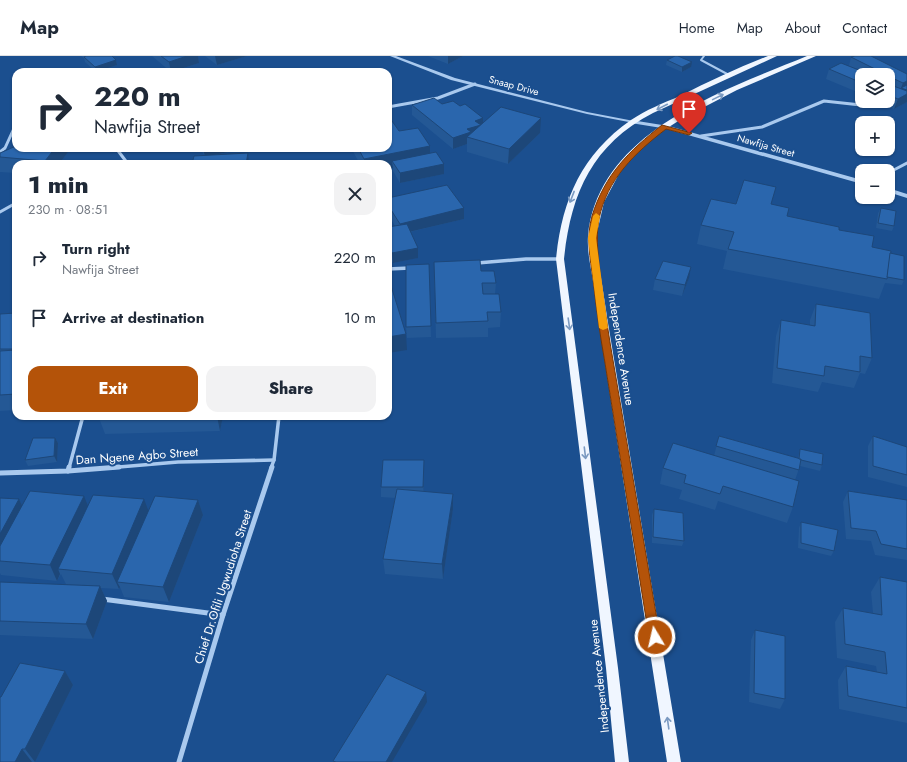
<!DOCTYPE html>
<html lang="en">
<head>
<meta charset="utf-8">
<style>
  body { margin:0; font-family:Jost,sans-serif; background:#f2f2f3; color:#1f2937; height:100vh; display:flex; flex-direction:column; font-size:15px; white-space:nowrap }
  * { box-sizing:border-box; margin:0 }
  p { font-size:13px; color:#747a83 }
  .icon { flex:none; width:22px; height:22px; fill:none; stroke:currentColor; stroke-width:2; stroke-linecap:round; stroke-linejoin:round }
  .map { position:relative; flex:1; overflow:hidden }
  .sheet { position:absolute; left:12px; top:104px; width:380px; height:260px; display:flex; flex-direction:column; background:#fff; border-radius:12px; box-shadow:0 1px 3px #0004 }
  .sheet>* { flex:none }
  .hud { position:absolute; left:12px; top:12px; width:380px; height:84px; border-radius:12px; box-shadow:0 1px 3px #0004; background:#fff; color:#1f2937; overflow:hidden }
  .controls { position:absolute; left:855px; top:12px; display:grid; gap:8px }
  .controls a { display:grid; place-items:center; width:40px; height:40px; border-radius:8px; background:#fff; box-shadow:0 1px 3px #0004; font-size:20px }
  .pin { position:absolute; display:grid; place-items:center; width:34px; height:34px; color:#fff; margin:-41px -17px; border-radius:50% 50% 50% 0; rotate:-45deg; box-shadow:0 0 4px #0007 }
  .pin .icon { rotate:45deg }
  .me { position:absolute; width:44px; margin:-22px; rotate:351deg; stroke-linejoin:round; filter:drop-shadow(0 0 3px #0008) }
  .turn { display:flex; align-items:center; gap:14px; height:84px; padding:0 16px; font-size:18px }
  .turn .icon { width:52px; height:52px; stroke-width:2.5 }
  .turn b { display:block; font-size:28px; line-height:34px }
  .round { display:grid; place-items:center; flex:none; width:42px; height:42px; border-radius:12px; background:#f2f2f3 }
  .summary { display:flex; align-items:center; justify-content:space-between; height:68px; padding:0 16px }
  h1 { font-size:24px; font-weight:800; line-height:30px }
  .primary-button { display:flex; gap:8px; margin-top:auto; padding:8px 16px }
  .primary-button a { flex:1; height:46px; border-radius:12px; background:#b45309; color:#fff; font-size:16px; font-weight:800; line-height:46px; text-align:center }
  .primary-button a+a { background:#f2f2f3; color:#1f2937 }
  ul { padding:0; list-style:none }
  li { display:flex; align-items:center; gap:12px; height:60px; padding:0 16px }
  li div { flex:1 }
  li b { display:block; font-size:15px }
  li em { font-style:normal }
  header { display:flex; align-items:center; gap:24px; box-sizing:border-box; height:56px; padding:0 20px; background:#fff; border-bottom:1px solid #e0e1e3 }
  header strong { font-size:19px }
  nav { display:flex; gap:22px; margin-inline-start:auto; font-size:14px }
  .map>svg:first-child { display:block }
  .lines { fill:none; stroke-linecap:round; stroke-linejoin:round }
  .service { stroke:#a9c9ee; stroke-width:2 }
  .minor-far2 { stroke:#a9c9ee; stroke-width:3 }
  .minor-far1 { stroke:#a9c9ee; stroke-width:3.5 }
  .minor { stroke:#a9c9ee; stroke-width:5 }
  .tertiary { fill:#a9c9ee; fill-rule:evenodd }
  .primary { fill:#f0f6ff; fill-rule:evenodd }
  .wall { fill:#245895 }
  .shaded-wall { fill:#1d4779 }
  .building { fill:#2a66ad; stroke:#1d4779 }
  .oneway { stroke:#7b9ac1 }
  .route { fill:#b45309; stroke:#753606 }
  .slow { fill:#f59e0b }
  .labels { text-anchor:middle; stroke-width:4; stroke-linejoin:round; paint-order:stroke }
  .far-street-label { font-size:10px; fill:#fff; stroke:#1b4f8f }
  .street-label { font-size:12px; fill:#fff; stroke:#1b4f8f }
</style>
</head>
<body>
<header>
<strong>Map</strong>
<nav><a>Home</a><a>Map</a><a>About</a><a>Contact</a></nav>
</header>
<div class="map">
<svg width="907" height="706" viewBox="0 0 907 706">
  <rect width="100%" height="100%" fill="#1b4f8f"/>
  <g class="lines">
    <path class="service" d="M704,0L701,4L729,19"/>
    <g class="minor-far2">
      <path d="M388,51L438,42L475,28"/>
      <path d="M634,66L665,71"/>
      <path d="M701,80L762,71L824,45L870,50"/>
      <path d="M116,92L128,108"/>
      <path d="M0,96L5,92L16,68"/>
      <path d="M888,117L907,107"/>
      <path d="M0,156L16,147"/>
    </g>
    <g class="minor-far1">
      <path d="M477,207L526,203H560"/>
      <path d="M388,213L410,212"/>
      <path d="M69,412L83,360"/>
      <path d="M107,412L178,406L274,404"/>
      <path d="M271,412L274,404L279,360"/>
    </g>
    <g class="minor">
      <path d="M68,415L69,411"/>
      <path d="M0,417L68,415L119,411"/>
      <path d="M102,543L223,559"/>
      <path d="M179,706L223,559L272,411"/>
    </g>
    <g class="tertiary">
      <path d="M390,0H396L455,22L587,56L634,65L636,66L634,67L587,58L451,24Z"/>
      <path d="M665,69L862,124V128L663,72L662,71Z"/>
      <path d="M888,132L907,138V142L888,136Z"/>
    </g>
    <g class="primary">
      <path d="M768,0H777L653,57C592,89 571,137 564,203L618,612L629,706H615L606,612L556,203C562,144 581,99 631,64C646,54 663,47 680,40C709,25 738,12 768,0Z"/>
      <path d="M807,0H816L737,34L683,62L658,78L637,96L620,116L604,146L596,181L597,196L608,267L681,706H667L599,267C596,251 595,235 592,219C590,207 587,194 588,180C598,75 725,34 807,0Z"/>
    </g>
  </g>
  <g class="wall">
    <path d="M81,0H112L116,4L117,9L96,16L85,6L84,2Z"/>
    <path d="M152,0H198L199,7L171,16Z"/>
    <path d="M205,0H247L217,9Z"/>
    <path d="M428,0H463L448,8Z"/>
    <path d="M851,1L907,18V46L894,53L878,46L875,48L868,45H888V19H862V38L826,23L829,13L849,10Z"/>
    <path d="M667,4L691,11L682,16L666,9Z"/>
    <path d="M442,48L483,66L540,77L508,108L467,96V88L453,93L412,59V49Z"/>
    <path d="M399,75L430,90V97L444,118L400,127L393,115V112L388,108H360L351,92H388Z"/>
    <path d="M16,92H71L59,108H16V117L0,116V97Z"/>
    <path d="M200,92H246L216,99H204Z"/>
    <path d="M388,142L464,163L410,176L418,202L393,207L388,197V171L395,170L388,158Z"/>
    <path d="M736,148H771L787,160L839,174L872,191L890,197L904,224L902,229L885,227L879,243L723,213L727,195L697,188L701,169Z"/>
    <path d="M881,152L894,170L892,175L876,172L878,157Z"/>
    <path d="M434,206L481,215L496,227L495,238L501,256L500,271L488,272V281L436,282Z"/>
    <path d="M429,208L431,281L407,282L406,271Z"/>
    <path d="M689,222L682,240L653,234L655,223Z"/>
    <path d="M816,248L872,302L865,318L860,317L854,332L822,326L818,336L772,327L776,280L781,264L810,269V264Z"/>
    <path d="M16,257V354L0,355V258Z"/>
    <path d="M100,360H223L220,375L105,378L99,362Z"/>
    <path d="M287,360H316V362H288Z"/>
    <path d="M719,380L798,402L800,393L822,409L820,415L800,410L795,424L793,451L787,467L718,445L715,454L679,443L682,434L660,428L663,412L714,400Z"/>
    <path d="M873,380L907,391V431L868,421V390Z"/>
    <path d="M55,382L58,387L57,406L28,410L25,404Z"/>
    <path d="M424,404V435L453,453L443,523L385,518L383,503L395,442L381,441V431Z"/>
    <path d="M848,435L907,444V504L875,499L871,485L846,483L843,446Z"/>
    <path d="M0,442L19,443L22,450H88L148,455L198,444L203,459L169,546L124,541L120,531L119,533L101,532L107,545L93,583L0,579V526L74,529L66,528L61,518L57,525L1,519L0,517Z"/>
    <path d="M654,453L684,485L682,490L652,487V459Z"/>
    <path d="M801,466L834,495L831,500L798,492L799,472Z"/>
    <path d="M880,521L907,526V667L839,653L838,624L846,610L877,616L876,610L837,602L835,566L843,552L873,557L871,536Z"/>
    <path d="M755,574L785,643L780,653L749,646L751,584Z"/>
    <path d="M65,615L73,629L35,706H0L1,641Z"/>
  </g>
  <g class="shaded-wall">
    <path d="M187,0H198L199,7L171,16L169,6Z"/>
    <path d="M215,0H247L217,9Z"/>
    <path d="M448,0H463L448,8Z"/>
    <path d="M116,4L117,9L96,16L95,11Z"/>
    <path d="M692,6L691,11L682,16V11Z"/>
    <path d="M907,25V34L899,37L903,27Z"/>
    <path d="M907,38V46L894,53L898,43Z"/>
    <path d="M483,62V72L467,81V88L453,93V82L467,73L475,65Z"/>
    <path d="M541,62L540,77L508,108L509,93Z"/>
    <path d="M430,90V105H392L393,112L388,113V108H364V103Z"/>
    <path d="M55,92H71L59,108H46L45,105Z"/>
    <path d="M203,92H246L205,101Z"/>
    <path d="M248,97L249,108H246Z"/>
    <path d="M444,108V118L400,127V117Z"/>
    <path d="M464,152V163L400,178V168Z"/>
    <path d="M418,192V202L393,207L392,197Z"/>
    <path d="M691,211L689,222L682,240L685,229Z"/>
    <path d="M406,278L407,294L388,297V281Z"/>
    <path d="M217,360H223L220,375Z"/>
    <path d="M55,382L58,387L57,406L54,400Z"/>
    <path d="M424,404V415L423,442V431Z"/>
    <path d="M453,438V453L443,523L442,508Z"/>
    <path d="M84,440L90,455L58,513L60,518L57,525L50,509Z"/>
    <path d="M19,443L24,454L0,500V478Z"/>
    <path d="M144,443L150,459L117,526L120,531L119,533L112,518Z"/>
    <path d="M198,444L203,459L169,546L163,531Z"/>
    <path d="M100,530L107,545L93,583L86,568Z"/>
    <path d="M65,615L73,629L35,706L25,693Z"/>
    <path d="M426,636L427,646L392,706H386Z"/>
    <path d="M22,693L32,706H15Z"/>
  </g>
  <g class="building">
    <path d="M86,0H112L116,4L95,11L84,1Z"/>
    <path d="M161,0H187L169,6Z"/>
    <path d="M675,0H678L692,6L682,11L667,4Z"/>
    <path d="M855,0H871L907,18V25L903,27L888,20V19H887L851,1Z"/>
    <path d="M841,7L864,16L861,18L864,19H862V27L829,13Z"/>
    <path d="M888,28L907,35V38L898,43L888,39Z"/>
    <path d="M907,29V34L901,32Z"/>
    <path d="M434,42L442,48L453,45L460,50L465,48L483,62L475,65L481,69L467,73L471,76L453,82L412,49Z"/>
    <path d="M501,51L541,62L509,93L467,81Z"/>
    <path d="M388,65H392L399,75L418,72L430,90L364,103L358,92H388Z"/>
    <path d="M16,90V92H55L45,105L0,101V97Z"/>
    <path d="M436,96L444,108L400,117L392,105Z"/>
    <path d="M248,97L246,108H192L194,100Z"/>
    <path d="M744,124L776,131L771,148L789,152L787,160L839,171V174L874,180L872,191L891,195L887,223L728,193L734,176L701,169L711,143L736,148Z"/>
    <path d="M447,129L464,152L400,168L388,149V142Z"/>
    <path d="M881,152L896,155L894,170L878,167Z"/>
    <path d="M407,168L418,192L392,197L388,187V171Z"/>
    <path d="M890,197L904,200V224L887,221Z"/>
    <path d="M480,204L481,215H494L496,227H482L483,238H499L501,256H487L488,265L436,267L434,206Z"/>
    <path d="M663,205L691,211L685,229L655,223Z"/>
    <path d="M429,208L431,270L406,271V209Z"/>
    <path d="M388,220L406,278L388,281Z"/>
    <path d="M816,248L870,257L872,302L860,300V316L825,310L824,320L777,312L781,264L815,270Z"/>
    <path d="M16,257V293H0V258Z"/>
    <path d="M16,294V338L0,339V295Z"/>
    <path d="M100,360H184L99,362Z"/>
    <path d="M719,380L801,403L799,414L716,390Z"/>
    <path d="M873,380L907,391V419L873,410Z"/>
    <path d="M33,382H55L54,400L25,404Z"/>
    <path d="M673,387L799,425L793,451L723,430L720,438L684,427L686,419L663,412Z"/>
    <path d="M800,393L823,398L822,409L801,404V403H799Z"/>
    <path d="M383,404H424L423,431H381Z"/>
    <path d="M397,433L453,438L442,508L383,503Z"/>
    <path d="M30,435L84,440L50,509L0,505V490Z"/>
    <path d="M848,435L907,444V493L881,488L876,475L851,472Z"/>
    <path d="M93,439L144,443L112,518L58,513Z"/>
    <path d="M155,440L198,444L163,531L117,526Z"/>
    <path d="M0,442L19,443L0,478Z"/>
    <path d="M654,453L683,457L684,485L653,481Z"/>
    <path d="M801,466L838,474L834,495L801,487Z"/>
    <path d="M880,521L907,526V652L848,640L846,610L887,618L885,596L845,588L843,552L882,559Z"/>
    <path d="M0,526L100,530L86,568L0,565Z"/>
    <path d="M755,574L785,580V643L754,637Z"/>
    <path d="M20,607L65,615L25,693H22L15,706H0V641H1Z"/>
    <path d="M387,618L426,636L386,706H336L333,705Z"/>
  </g>
  <defs><path id="oneway-shaft" d="M-6 0H5M1.5-3L5.5 0L1.5 3" fill="none" stroke-width="1.6" stroke-linecap="round" stroke-linejoin="round"/></defs>
  <g class="oneway">
    <use href="#oneway-shaft" transform="translate(718 41) rotate(-26)"/>
    <use href="#oneway-shaft" transform="translate(662 51) rotate(153)"/>
    <use href="#oneway-shaft" transform="translate(572 141) rotate(111)"/>
    <use href="#oneway-shaft" transform="translate(569 268) rotate(82)"/>
    <use href="#oneway-shaft" transform="translate(585 397) rotate(83)"/>
    <use href="#oneway-shaft" transform="translate(668 667) rotate(-98)"/>
  </g>
  <path class="route" d="M662,69L692,77L689,79L666,73C635,97 607,123 599,163C595,184 599,204 601,226C605,254 609,282 614,310C629,400 645,491 660,581L659,585L655,586L651,585L649,581C634,490 620,398 605,307C600,279 596,251 593,223C590,202 586,181 592,160C605,118 629,95 662,69Z"/>
  <path class="slow" d="M596,157L600,160L596,182L608,272L603,274L599,272L588,182L593,160Z"/>
  <g class="labels">
    <g class="far-street-label">
      <text transform="translate(514 29) rotate(15)" y="4">Snaap Drive</text>
      <text transform="translate(766 89) rotate(16)" y="4">Nawfija Street</text>
    </g>
    <g class="street-label">
      <text transform="translate(621 293) rotate(81)" y="4">Independence Avenue</text>
      <text transform="translate(137 400) rotate(-4)" y="4">Dan Ngene Agbo Street</text>
      <text transform="translate(223 531) rotate(-72)" y="4">Chief Dr.Ofili Ugwudioha Street</text>
      <text transform="translate(599 620) rotate(-96)" y="4">Independence Avenue</text>
    </g>
  </g>
</svg>
<div class="controls">
<a><svg class="icon" aria-label="layers" viewBox="0 0 24 24"><path d="M12 4l9 5-9 5-9-5zM3 14l9 5 9-5"/></svg></a>
<a>+</a>
<a>−</a>
</div>
<div class="pin" style="left:689px;top:77px;background:#d93025"><svg class="icon" aria-label="arrive" viewBox="0 0 24 24"><path d="M6 21V4h12l-3 4 3 4H6"/></svg></div>
<svg class="me" style="left:655px;top:581px" viewBox="-20 -20 40 40"><circle r="17" fill="#b45309" stroke="#fff" stroke-width="3"/><path d="M0-11L8 9 0 5-8 9z" fill="#fff"/></svg>
<div class="hud">
<div class="turn"><svg class="icon" aria-label="right" viewBox="0 0 24 24"><path d="M7 20v-9h11M14 6l5 5-5 5"/></svg><div><b>220 m</b>Nawfija Street</div></div>
</div>
<section class="sheet">
<div class="summary"><div><h1>1 min</h1><p>230 m · 08:51</p></div><a class="round"><svg class="icon" aria-label="close" viewBox="0 0 24 24"><path d="M6 6l12 12M18 6L6 18"/></svg></a></div>
<ul>
<li><svg class="icon" aria-label="right" viewBox="0 0 24 24"><path d="M7 20v-9h11M14 6l5 5-5 5"/></svg><div><b>Turn right</b><p>Nawfija Street</p></div><em>220 m</em></li>
<li><svg class="icon" aria-label="arrive" viewBox="0 0 24 24"><path d="M6 21V4h12l-3 4 3 4H6"/></svg><div><b>Arrive at destination</b></div><em>10 m</em></li>
</ul>
<div class="primary-button"><a>Exit</a><a>Share</a></div>
</section>
</div>
</body>
</html>
